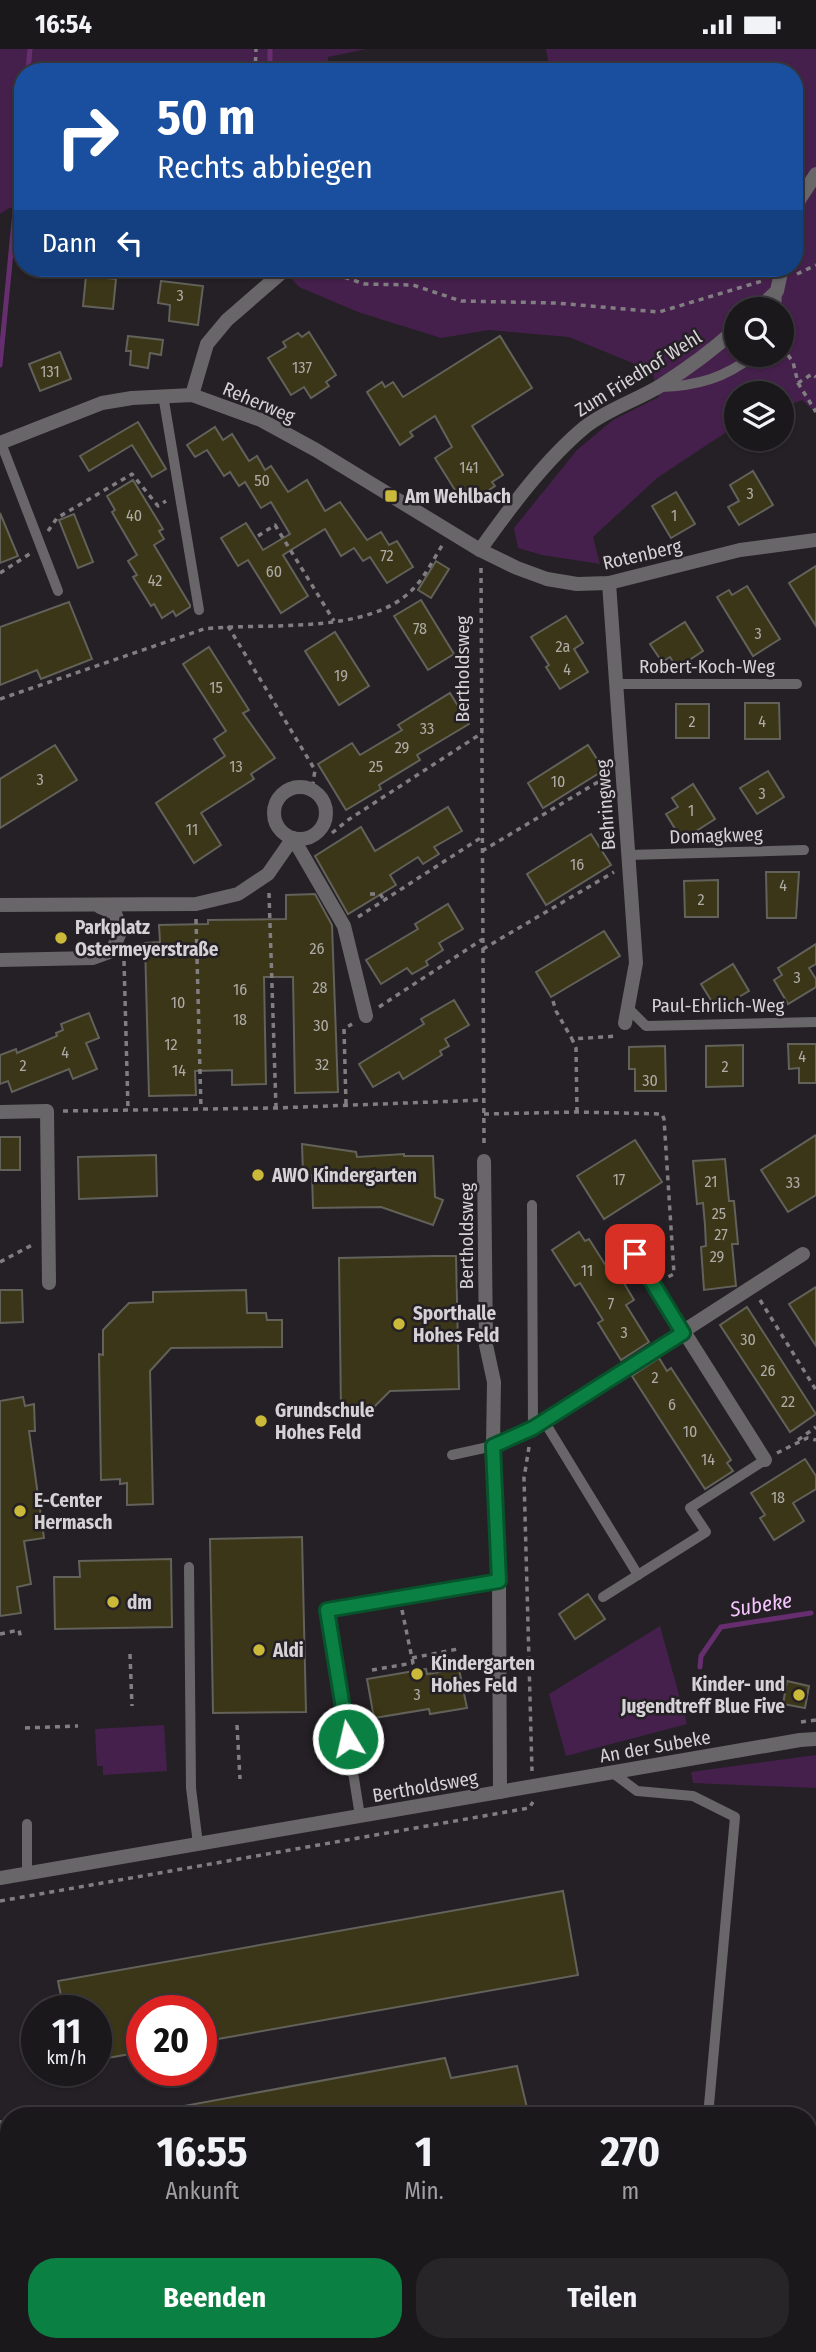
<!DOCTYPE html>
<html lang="de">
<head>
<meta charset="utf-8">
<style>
  body { margin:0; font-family:"Fira Sans Condensed",sans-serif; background:#282529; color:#f1f3f6; height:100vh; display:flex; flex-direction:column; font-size:26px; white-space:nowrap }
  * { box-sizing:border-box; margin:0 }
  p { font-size:23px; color:#a0a0a3 }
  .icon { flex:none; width:38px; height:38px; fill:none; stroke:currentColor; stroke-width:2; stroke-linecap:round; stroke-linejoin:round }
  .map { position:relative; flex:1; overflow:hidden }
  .side { position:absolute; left:0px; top:2058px; width:817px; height:245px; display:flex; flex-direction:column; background:#1b181c; border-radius:28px 28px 0 0; box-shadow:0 2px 5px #0004,0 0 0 2px #39373b }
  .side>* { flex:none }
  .guide { position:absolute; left:14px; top:14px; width:789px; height:214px; border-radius:28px; box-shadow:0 2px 5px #0004,0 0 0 2px #39373b; background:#1a4fa0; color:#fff; overflow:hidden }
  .controls { position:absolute; left:724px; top:248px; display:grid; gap:14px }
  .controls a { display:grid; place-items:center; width:70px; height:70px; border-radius:50%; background:#1b181c; box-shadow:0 2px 5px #0004,0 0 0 2px #39373b; font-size:35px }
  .speed { position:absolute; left:21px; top:1946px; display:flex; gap:14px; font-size:35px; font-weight:700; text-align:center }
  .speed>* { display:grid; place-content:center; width:91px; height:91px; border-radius:50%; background:#1b181c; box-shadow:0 2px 5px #0004,0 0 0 2px #39373b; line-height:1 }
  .speed small { font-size:18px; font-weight:400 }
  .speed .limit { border:10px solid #d22; background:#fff; color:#111 }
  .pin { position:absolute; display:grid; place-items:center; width:60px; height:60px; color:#fff; margin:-30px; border-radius:14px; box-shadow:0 4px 10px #0006 }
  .me { position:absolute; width:77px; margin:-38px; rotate:351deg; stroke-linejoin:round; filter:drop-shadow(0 0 5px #0008) }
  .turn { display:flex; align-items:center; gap:24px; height:147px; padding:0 28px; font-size:32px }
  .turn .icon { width:91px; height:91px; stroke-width:2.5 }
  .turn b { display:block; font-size:49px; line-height:60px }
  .then { display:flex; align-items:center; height:66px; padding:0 28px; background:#0003; gap:14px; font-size:26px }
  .eta { display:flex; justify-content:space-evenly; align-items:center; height:119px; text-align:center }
  .eta b { font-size:42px; font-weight:700; line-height:49px }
  .cta { display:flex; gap:14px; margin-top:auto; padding:14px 28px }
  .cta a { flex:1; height:80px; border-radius:28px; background:#0b8043; color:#fff; font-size:28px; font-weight:700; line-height:80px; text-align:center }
  .cta a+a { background:#282529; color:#f1f3f6 }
  .status { display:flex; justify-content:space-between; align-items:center; height:49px; padding:0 35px; background:#1b181c; direction:ltr }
  .status svg { height:19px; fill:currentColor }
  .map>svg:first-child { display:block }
  .green { fill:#46204c; fill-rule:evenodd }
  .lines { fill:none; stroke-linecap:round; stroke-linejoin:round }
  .stream { stroke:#662e6f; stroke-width:5 }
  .building { fill:#3b3617; stroke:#62615a; stroke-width:2 }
  .path { stroke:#817e82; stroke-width:3.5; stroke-dasharray:5 5; stroke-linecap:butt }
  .lane { stroke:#686668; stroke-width:10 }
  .street { stroke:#686668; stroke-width:14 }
  .route-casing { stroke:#07532c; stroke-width:18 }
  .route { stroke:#0b8043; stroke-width:12 }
  .poi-dot { fill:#cbb939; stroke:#242025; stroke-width:2.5 }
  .labels { text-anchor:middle; stroke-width:5; stroke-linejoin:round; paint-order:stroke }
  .number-label { font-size:16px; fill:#aeaba6 }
  .street-label { font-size:19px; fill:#d5d2d5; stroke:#242025 }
  .poi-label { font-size:19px; font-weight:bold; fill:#d5d2d5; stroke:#242025; text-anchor:start }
  .water-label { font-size:21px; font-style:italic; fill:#f5c5fd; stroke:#242025 }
</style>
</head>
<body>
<div class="status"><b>16:54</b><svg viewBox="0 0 49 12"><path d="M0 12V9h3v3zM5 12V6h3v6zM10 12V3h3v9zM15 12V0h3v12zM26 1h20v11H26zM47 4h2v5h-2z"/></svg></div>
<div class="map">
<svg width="816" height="2303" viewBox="0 0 816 2303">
  <rect width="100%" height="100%" fill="#242025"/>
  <g class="green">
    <path d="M0,0H366L328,8L327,23H23V159H9L0,165Z"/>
    <path d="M546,0H816V364L802,351L782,359V345H737V376L657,429L593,488L600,515L542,506L518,499L514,479L577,401L613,371L659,348L652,322L569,288L489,281L441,289L358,263L299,238L281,219H794V23H550ZM737,261H782V306H737Z"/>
    <path d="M660,1577L687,1675L566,1707L549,1645Z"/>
    <path d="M164,1676L167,1722L103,1726V1717H97L95,1680Z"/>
    <path d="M816,1706V1739L693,1734L691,1723Z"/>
  </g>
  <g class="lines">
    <g class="stream">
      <path d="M28,23L30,0"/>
      <path d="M270,23V0"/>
      <path d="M0,316L23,80"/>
      <path d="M700,1618L701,1607L721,1578L811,1564"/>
    </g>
  </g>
  <g class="building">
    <path d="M86,227L116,230L113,260L83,257Z"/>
    <path d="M161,232L203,237L198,276L169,272L170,256L158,254Z"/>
    <path d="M309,283L336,326L326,333L329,337L311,349L304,338L291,346L268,309L286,298L283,293L298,284L302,288Z"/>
    <path d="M128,287L163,291L161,306L150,304L148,319L130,316L131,302H126Z"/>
    <path d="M500,287L532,339L472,377L503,426L492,433L495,437L477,449L471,438L458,446L435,409L452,398L435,367L410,383L413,387L400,396L367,343L382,333L385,338L393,333L403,348Z"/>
    <path d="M60,303L71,330L40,342L29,315Z"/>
    <path d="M138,373L166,420L152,428L132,396L89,422L80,407Z"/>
    <path d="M215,378L223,391L232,385L249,412L257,407L265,421L271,417L288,443L307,431L325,462L340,453L367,491L381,483L389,496L397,492L413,518L387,534L370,508L363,512L354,499L341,507L325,480L283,506L308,547L281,564L248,511L238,517L221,489L246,474L263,501L290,485L271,453L261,459L245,433L239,437L230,423L224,427L207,401L195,408L187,396Z"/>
    <path d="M753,422L773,456L739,476L728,458L739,452L730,436Z"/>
    <path d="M133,431L163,480L159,482L164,490L154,496L190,556V558L176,567L173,562L162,569L154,555L151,557L133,528L137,526L128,512L137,506L112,463L115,461L107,447Z"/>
    <path d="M676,443L695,475L671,489L652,457Z"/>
    <path d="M0,464L18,507L0,514Z"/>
    <path d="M74,465L93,513L78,519L59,471Z"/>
    <path d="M436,512L449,520L431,549L418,541Z"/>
    <path d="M816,517V577L789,534Z"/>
    <path d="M747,537L780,590L753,607L717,548L729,541L732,546Z"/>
    <path d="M421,551L454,605L428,621L394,567Z"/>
    <path d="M69,553L92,610L41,630L37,621L0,636V578Z"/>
    <path d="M566,567L583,594L574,600L588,623L560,640L546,618L549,616L531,588Z"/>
    <path d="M685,573L703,602L677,619L670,608L662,613L650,595Z"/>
    <path d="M335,583L369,637L339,656L305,602Z"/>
    <path d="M209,598L249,661L243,664L275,709L251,725L254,730L201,764L221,796L194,814L156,754L225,707L214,690L226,682L183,615Z"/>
    <path d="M450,644L469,675L417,706L420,711L379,736L381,740L346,761L318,715L352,694L360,706L402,681L398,676Z"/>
    <path d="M745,654H779L780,690H745Z"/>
    <rect x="676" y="655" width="33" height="34"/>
    <path d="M55,696L77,731L0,779V730Z"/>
    <path d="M588,696L604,721L543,759L528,734Z"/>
    <path d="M768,722L784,748L757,765L740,739Z"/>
    <path d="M693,735L715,770L682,791L666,765L678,758L672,749Z"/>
    <path d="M448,758L462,782L434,798L439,805L423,815L418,808L390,826L396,836L348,865L315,807L361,778L375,802Z"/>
    <path d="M591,785L611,816L546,856L527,825Z"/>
    <path d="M766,823H799L796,869H767Z"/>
    <path d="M718,831V868H685L684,832Z"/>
    <path d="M315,845L332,876L338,1043L295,1044L293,928H264L266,1035L232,1036V1021L195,1022L196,1046L149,1047L145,894L160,893L159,876L208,875V871L286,870V846Z"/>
    <path d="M448,855L463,880L439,894L443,901L426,912L428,916L412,925L407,919L381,935L366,911L418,880L415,875Z"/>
    <path d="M604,882L620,907L551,948L536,923Z"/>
    <path d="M816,895V915L809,919L816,930V938L788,955L774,931L782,926L778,919Z"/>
    <path d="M733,915L749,942L717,961L701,935Z"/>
    <path d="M454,951L469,976L445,990L449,997L440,1002L442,1006L403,1030L399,1023L373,1038L359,1015L424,975L421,970Z"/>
    <path d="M89,964L99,989L86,994L97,1020L73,1030L69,1020L12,1043L8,1032L0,1035V1006L16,1000L17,1004L57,987L56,984L63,981L61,975Z"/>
    <path d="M788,995H816V1034H799V1019L789,1020Z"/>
    <path d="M743,996V1037L706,1038V997Z"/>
    <path d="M665,997L666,1042H635V1020H629V998Z"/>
    <path d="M816,1086V1146L788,1163L761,1121Z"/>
    <rect x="0" y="1088" width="20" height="33"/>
    <path d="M635,1091L662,1133L604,1170L577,1127Z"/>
    <path d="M302,1095L356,1103L357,1108L404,1105V1107H433L435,1148L443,1151L433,1176L381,1158L313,1159L312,1126H303Z"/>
    <path d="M156,1106L157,1147L79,1150L78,1108Z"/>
    <path d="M725,1110L729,1152H734L738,1195H732L736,1237L704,1241L701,1198L706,1197L705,1176L703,1154L697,1155L693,1112Z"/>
    <path d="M579,1183L585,1192L589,1190L606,1217L611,1214L621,1229L634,1251L626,1256L649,1293L621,1311L598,1274L603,1271L580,1234L575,1237L552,1201Z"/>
    <path d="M436,1207H456L459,1340L390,1342L372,1360L341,1361L339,1209Z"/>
    <path d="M816,1238V1297L789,1255Z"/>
    <path d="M0,1241H22L23,1273L0,1274Z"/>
    <path d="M246,1241L247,1264H266L267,1271H282V1298L171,1299L150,1322L153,1455L127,1456V1434L120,1435V1430L101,1431L99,1305L103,1306V1281L129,1254L153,1253V1243Z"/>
    <path d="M747,1258L816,1365L790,1383L720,1276Z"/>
    <path d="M659,1309L667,1322L671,1319L731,1411L727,1414L733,1422L705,1440L632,1327Z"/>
    <path d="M23,1348L25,1357L34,1355L35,1382H29L44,1489L24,1492L31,1535L17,1538L21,1564L0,1567V1352Z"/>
    <path d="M805,1410L816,1427V1440L793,1454L804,1472L774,1491L760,1469L765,1466L751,1444Z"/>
    <path d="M302,1488L306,1663L213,1664L210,1490Z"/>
    <path d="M171,1510L172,1578L55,1580L54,1528H80L79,1512Z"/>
    <path d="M588,1545L605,1570L575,1590L559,1565Z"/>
    <path d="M426,1620L427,1625L459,1620L467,1659L430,1665L429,1660L374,1669L367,1630Z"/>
    <path d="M787,1632L809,1637L805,1659L783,1655Z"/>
    <path d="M563,1842L578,1926L201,1993V1962H142V2003L96,2011V1962H64L58,1932Z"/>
    <path d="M445,2009L451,2029L517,2017L528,2063L507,2067H174L173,2059Z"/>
  </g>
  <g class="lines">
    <g class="path">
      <path d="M255,23L256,0"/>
      <path d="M316,219L365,235L413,236L461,252L556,254L659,263L762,232"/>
      <path d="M797,225L816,216"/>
      <path d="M782,298L793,313L798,334L812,325L816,328"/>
      <path d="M798,334L816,363"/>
      <path d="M48,482L57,469L132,425L158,457L166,452"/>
      <path d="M258,487L275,476L334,572"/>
      <path d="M481,519L484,1096"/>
      <path d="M0,524L31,504"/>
      <path d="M228,577L315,721L312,741"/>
      <path d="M0,650L204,580C265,573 368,587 413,540C425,528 434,509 443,495"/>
      <path d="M332,784L348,771L482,684"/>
      <path d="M482,802L608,727"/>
      <path d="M269,844L276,1059"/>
      <path d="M370,845H380L385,852"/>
      <path d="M358,868L482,788"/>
      <path d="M196,870L201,1060"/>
      <path d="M483,900L614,823"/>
      <path d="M124,912L128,1060"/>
      <path d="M553,952L556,962L572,990"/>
      <path d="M379,958L483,890"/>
      <path d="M346,1055L344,980L352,975"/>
      <path d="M63,1062L276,1059L484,1051"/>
      <path d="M577,1063L576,999L572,990L618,987"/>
      <path d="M484,1065L577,1063L662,1065L664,1070L674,1225L666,1229"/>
      <path d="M0,1213L32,1196"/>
      <path d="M760,1251L816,1341"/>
      <path d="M798,1391L816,1378"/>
      <path d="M529,1398L524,1429L532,1722"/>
      <path d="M777,1404L807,1389L816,1391"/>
      <path d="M402,1561L414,1619"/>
      <path d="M0,1585L19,1581L21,1590"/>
      <path d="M130,1605L132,1657"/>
      <path d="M412,1609L458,1600"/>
      <path d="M372,1621L413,1614"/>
      <path d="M801,1673L816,1671"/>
      <path d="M237,1676L240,1730"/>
      <path d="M25,1679L78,1677"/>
      <path d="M0,1852L529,1759L533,1753"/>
    </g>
    <g class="lane">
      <path d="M776,261L777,242"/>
      <path d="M660,338C697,337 725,329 754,306"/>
      <path d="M163,346L199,561"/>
      <path d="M1,394L58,542"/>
      <path d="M616,635H797"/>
      <path d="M628,806L804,801"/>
      <path d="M627,958L646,977L816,973"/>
      <path d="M532,1156L533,1379"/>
      <path d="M544,1372L638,1526"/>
      <path d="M452,1406L493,1397"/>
      <path d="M189,1518L191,1739L198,1795"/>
      <path d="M603,1548L706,1483L690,1459L765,1411"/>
      <path d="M613,1724L637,1742L693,1747L735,1768L708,2067"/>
      <path d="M360,1767L327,1561L499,1532"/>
      <path d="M27,1824V1775"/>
      <path d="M0,2076L9,2131"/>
      <path d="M0,2207L9,2206"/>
      <path d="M95,2294L96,2303"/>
      <path d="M701,2294L702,2303"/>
      <path d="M205,2303L253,2294"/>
      <path d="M467,2303L479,2294"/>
    </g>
    <g class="street">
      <path d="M794,167L799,151L816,125"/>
      <path d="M757,261L777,242L782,219"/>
      <path d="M192,346L207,295L227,271L287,219"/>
      <path d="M0,394L102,354L132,349L192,346L261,371L316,401L480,501L517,519L547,530L577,535L609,534L740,501L816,491"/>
      <path d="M480,501C509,460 546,410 585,378C608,360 635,352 660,337C687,320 713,301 737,279"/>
      <path d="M609,534L636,914L625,974"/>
      <circle cx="300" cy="764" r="26"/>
      <path d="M0,856L196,855L238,845L268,825L293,789L344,877L366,967"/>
      <path d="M0,911L93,909L112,902L121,881L115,864L100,858"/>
      <path d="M0,1063L47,1062L49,1234"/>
      <path d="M484,1112L486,1296L494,1333L493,1397L499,1532L500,1743"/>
      <path d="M635,1205L765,1411"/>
      <path d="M493,1397L533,1379L803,1205"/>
      <path d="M0,1829L800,1691L816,1690"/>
    </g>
  </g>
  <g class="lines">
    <defs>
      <path id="route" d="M348,1690L327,1561L499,1532L493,1397L533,1379L683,1284L635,1205"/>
    </defs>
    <use href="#route" class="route-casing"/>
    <use href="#route" class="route"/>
  </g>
  <g class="poi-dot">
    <rect x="384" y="440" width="14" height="14" rx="3.5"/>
    <circle cx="61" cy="889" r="7"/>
    <circle cx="258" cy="1126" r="7"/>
    <circle cx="399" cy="1275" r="7"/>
    <circle cx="261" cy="1372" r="7"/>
    <circle cx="20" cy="1462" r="7"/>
    <circle cx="113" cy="1553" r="7"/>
    <circle cx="259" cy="1601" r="7"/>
    <circle cx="417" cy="1625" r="7"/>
    <circle cx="799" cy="1646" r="7"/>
  </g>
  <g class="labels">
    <g class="number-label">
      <text x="180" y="252">3</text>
      <text x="302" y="324">137</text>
      <text x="50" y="328">131</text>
      <text x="469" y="424">141</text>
      <text x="262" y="437">50</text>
      <text x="750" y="450">3</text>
      <text x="134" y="472">40</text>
      <text x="674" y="472">1</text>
      <text x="387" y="512">72</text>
      <text x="274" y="528">60</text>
      <text x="155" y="537">42</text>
      <text x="420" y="585">78</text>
      <text x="758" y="590">3</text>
      <text x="563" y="603">2a</text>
      <text x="567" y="626">4</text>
      <text x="341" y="632">19</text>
      <text x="216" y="644">15</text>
      <text x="692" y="678">2</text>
      <text x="762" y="678">4</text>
      <text x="427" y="685">33</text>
      <text x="402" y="704">29</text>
      <text x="236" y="723">13</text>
      <text x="376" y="723">25</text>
      <text x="40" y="736">3</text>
      <text x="558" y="738">10</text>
      <text x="762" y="750">3</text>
      <text x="691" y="767">1</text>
      <text x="192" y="786">11</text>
      <text x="577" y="821">16</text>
      <text x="783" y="842">4</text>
      <text x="701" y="856">2</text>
      <text x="317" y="905">26</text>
      <text x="797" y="934">3</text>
      <text x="320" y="944">28</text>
      <text x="240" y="946">16</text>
      <text x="178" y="959">10</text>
      <text x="240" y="976">18</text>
      <text x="321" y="982">30</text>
      <text x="171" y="1001">12</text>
      <text x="65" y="1009">4</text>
      <text x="802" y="1013">4</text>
      <text x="322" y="1021">32</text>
      <text x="23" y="1022">2</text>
      <text x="725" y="1023">2</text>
      <text x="179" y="1027">14</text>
      <text x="650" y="1037">30</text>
      <text x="619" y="1136">17</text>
      <text x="711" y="1138">21</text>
      <text x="793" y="1139">33</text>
      <text x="719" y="1170">25</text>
      <text x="721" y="1191">27</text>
      <text x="717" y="1213">29</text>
      <text x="587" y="1227">11</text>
      <text x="611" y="1260">7</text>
      <text x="624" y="1289">3</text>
      <text x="748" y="1296">30</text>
      <text x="768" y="1327">26</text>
      <text x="655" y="1334">2</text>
      <text x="788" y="1358">22</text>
      <text x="672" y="1361">6</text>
      <text x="690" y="1388">10</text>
      <text x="708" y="1416">14</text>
      <text x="778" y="1454">18</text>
      <text x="417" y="1651">3</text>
    </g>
    <g class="street-label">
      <text transform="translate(638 324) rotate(-32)" y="7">Zum Friedhof Wehl</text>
      <text transform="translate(259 353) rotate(23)" y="7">Reherweg</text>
      <text transform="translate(642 505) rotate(-13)" y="7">Rotenberg</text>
      <text x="707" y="624">Robert-Koch-Weg</text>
      <text transform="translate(462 620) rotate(-90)" y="7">Bertholdsweg</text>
      <text transform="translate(605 756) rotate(-94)" y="7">Behringweg</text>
      <text transform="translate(716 786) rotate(-2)" y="7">Domagkweg</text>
      <text x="718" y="963">Paul-Ehrlich-Weg</text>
      <text transform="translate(466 1187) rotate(-90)" y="7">Bertholdsweg</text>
      <text transform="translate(655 1697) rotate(-10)" y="7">An der Subeke</text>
      <text transform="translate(425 1737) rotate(-10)" y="7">Bertholdsweg</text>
    </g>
    <g class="poi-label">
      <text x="405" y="454">Am Wehlbach</text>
      <text x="75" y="885">Parkplatz<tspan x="75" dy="22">Ostermeyerstraße</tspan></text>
      <text x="272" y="1133">AWO Kindergarten</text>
      <text x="413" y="1271">Sporthalle<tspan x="413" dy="22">Hohes Feld</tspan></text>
      <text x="275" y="1368">Grundschule<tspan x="275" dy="22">Hohes Feld</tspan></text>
      <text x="34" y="1458">E-Center<tspan x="34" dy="22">Hermasch</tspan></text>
      <text x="127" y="1560">dm</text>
      <text x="273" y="1608">Aldi</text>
      <text x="431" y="1621">Kindergarten<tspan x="431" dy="22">Hohes Feld</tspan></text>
      <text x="785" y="1642" text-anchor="end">Kinder- und<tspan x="785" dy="22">Jugendtreff Blue Five</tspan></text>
    </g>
    <g class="water-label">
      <text transform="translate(761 1556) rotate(-9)" y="7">Subeke</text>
    </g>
  </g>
</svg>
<div class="controls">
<a><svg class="icon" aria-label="search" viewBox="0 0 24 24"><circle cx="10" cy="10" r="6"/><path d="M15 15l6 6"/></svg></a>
<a><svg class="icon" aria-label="layers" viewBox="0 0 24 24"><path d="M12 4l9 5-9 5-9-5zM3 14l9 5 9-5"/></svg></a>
</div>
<div class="speed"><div>11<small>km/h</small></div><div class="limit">20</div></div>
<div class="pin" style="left:635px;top:1205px;background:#d93025"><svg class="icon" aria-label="arrive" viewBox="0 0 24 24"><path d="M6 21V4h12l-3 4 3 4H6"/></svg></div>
<svg class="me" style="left:348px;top:1690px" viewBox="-20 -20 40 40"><circle r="17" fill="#0b8043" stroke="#fff" stroke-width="3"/><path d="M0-11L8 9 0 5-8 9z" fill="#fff"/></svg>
<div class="guide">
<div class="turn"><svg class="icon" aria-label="right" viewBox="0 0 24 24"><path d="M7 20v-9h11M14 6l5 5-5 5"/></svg><div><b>50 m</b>Rechts abbiegen</div></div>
<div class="then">Dann<svg class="icon" aria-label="left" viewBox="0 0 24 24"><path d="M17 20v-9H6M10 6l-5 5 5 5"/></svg></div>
</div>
<section class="side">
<div class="eta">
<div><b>16:55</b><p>Ankunft</p></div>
<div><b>1</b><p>Min.</p></div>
<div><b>270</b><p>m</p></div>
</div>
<div class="cta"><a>Beenden</a><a>Teilen</a></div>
</section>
</div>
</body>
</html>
